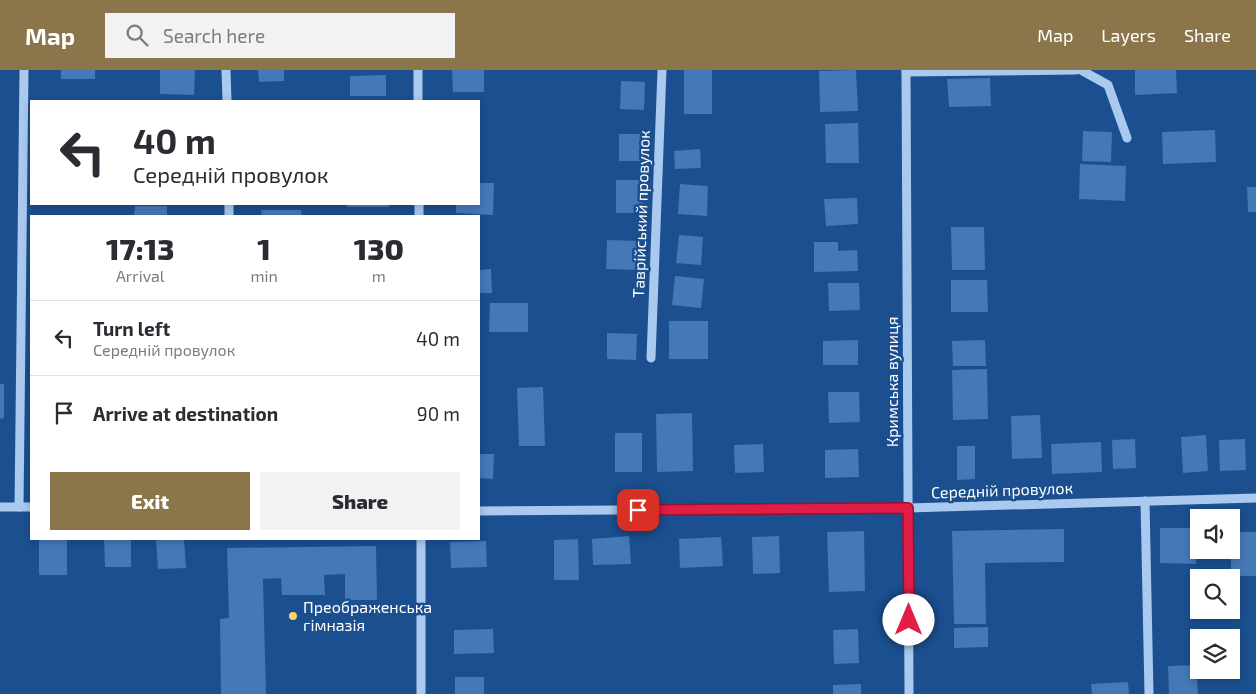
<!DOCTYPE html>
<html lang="en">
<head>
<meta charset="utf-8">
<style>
  body { margin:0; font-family:"Exo 2",sans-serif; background:#f2f2f3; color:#2b2b33; height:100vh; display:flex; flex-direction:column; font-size:19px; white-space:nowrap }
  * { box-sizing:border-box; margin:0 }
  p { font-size:16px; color:#7c7c81 }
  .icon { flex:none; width:28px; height:28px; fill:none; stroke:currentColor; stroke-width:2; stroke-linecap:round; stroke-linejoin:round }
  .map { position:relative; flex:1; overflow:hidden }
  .drawer { position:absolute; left:30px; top:145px; width:450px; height:325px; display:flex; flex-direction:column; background:#fff; border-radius:0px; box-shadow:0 2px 8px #0003 }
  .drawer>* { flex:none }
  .banner { position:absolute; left:30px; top:30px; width:450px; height:105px; border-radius:0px; box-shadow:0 2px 8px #0003; background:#fff; color:#2b2b33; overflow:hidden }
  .fabs { position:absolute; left:1190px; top:439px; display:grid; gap:10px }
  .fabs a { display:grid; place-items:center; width:50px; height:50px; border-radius:0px; background:#fff; box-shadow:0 2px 8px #0003; font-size:25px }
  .pin { position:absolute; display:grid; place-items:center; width:42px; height:42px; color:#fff; margin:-21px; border-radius:10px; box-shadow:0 2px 8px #0006 }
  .me { position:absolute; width:55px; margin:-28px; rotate:0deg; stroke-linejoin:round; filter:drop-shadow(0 0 4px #0008) }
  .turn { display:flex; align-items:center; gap:18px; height:105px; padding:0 20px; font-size:22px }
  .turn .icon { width:65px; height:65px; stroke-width:2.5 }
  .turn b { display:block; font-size:35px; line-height:42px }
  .eta { display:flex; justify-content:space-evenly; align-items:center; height:85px; text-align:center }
  .eta b { font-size:30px; font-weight:800; line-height:35px }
  .button { display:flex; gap:10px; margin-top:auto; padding:10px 20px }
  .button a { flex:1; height:58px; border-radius:0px; background:#8a764a; color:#fff; font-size:20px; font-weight:800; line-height:58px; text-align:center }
  .button a+a { background:#f2f2f3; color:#2b2b33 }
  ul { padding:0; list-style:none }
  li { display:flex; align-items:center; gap:15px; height:75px; padding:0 20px; border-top:1px solid #e1e1e2 }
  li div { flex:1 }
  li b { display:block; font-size:19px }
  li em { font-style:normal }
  header { display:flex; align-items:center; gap:30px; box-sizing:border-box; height:70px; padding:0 25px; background:#8a764a; color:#fff }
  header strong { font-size:24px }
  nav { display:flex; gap:28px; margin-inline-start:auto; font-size:18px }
  .search { width:350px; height:45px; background:#f2f2f3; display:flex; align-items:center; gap:12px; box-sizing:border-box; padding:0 18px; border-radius:0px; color:#7c7c81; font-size:19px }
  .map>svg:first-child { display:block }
  .building { fill:#4478b7 }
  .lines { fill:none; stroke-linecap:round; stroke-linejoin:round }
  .minor { stroke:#a9c9ee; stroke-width:9 }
  .route-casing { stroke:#92132f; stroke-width:12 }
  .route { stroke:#e11d48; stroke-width:9 }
  .poi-dot { fill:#ffd166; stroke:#1b4f8f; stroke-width:2 }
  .labels { text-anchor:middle; stroke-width:5; stroke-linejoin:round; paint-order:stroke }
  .street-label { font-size:16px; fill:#fff; stroke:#1b4f8f }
  .poi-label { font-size:16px; fill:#fff; stroke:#1b4f8f; text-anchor:start }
</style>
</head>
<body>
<header>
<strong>Map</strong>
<div class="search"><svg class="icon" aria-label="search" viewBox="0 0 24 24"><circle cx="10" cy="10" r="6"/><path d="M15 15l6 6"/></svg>Search here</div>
<nav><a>Map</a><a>Layers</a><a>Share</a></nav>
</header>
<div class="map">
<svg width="1256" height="624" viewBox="0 0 1256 624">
  <rect width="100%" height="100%" fill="#1b4f8f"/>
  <g class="building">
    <rect x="61" y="0" width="34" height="9"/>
    <path d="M160,0H195L194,25L160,24Z"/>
    <path d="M258,0H284V11L259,12Z"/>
    <path d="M452,0H484V22H453Z"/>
    <rect x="684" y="0" width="28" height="44"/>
    <path d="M856,0L858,41L820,42L819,1Z"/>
    <path d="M1135,0H1176L1177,23L1135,25Z"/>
    <path d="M386,5V26H350V6Z"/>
    <path d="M990,8L991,36L949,37L947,9Z"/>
    <path d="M621,11L645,12L644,40L620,39Z"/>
    <path d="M858,53L859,93H826L825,54Z"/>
    <path d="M1215,60L1216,92L1163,94L1162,62Z"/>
    <path d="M1083,61L1112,62L1111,92L1082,91Z"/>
    <rect x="619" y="64" width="26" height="27"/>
    <path d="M700,79L701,98L675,99L674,81Z"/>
    <path d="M1080,94L1126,96L1125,131L1079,129Z"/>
    <rect x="616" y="110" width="27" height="33"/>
    <path d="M479,113H494L493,145L456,143V134H479Z"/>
    <path d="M680,114L708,116L707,146L678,144Z"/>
    <path d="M1247,117H1256V142H1248Z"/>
    <path d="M857,128L858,154L826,156L824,129Z"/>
    <rect x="347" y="134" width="42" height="3"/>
    <path d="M135,136H167V146H134Z"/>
    <path d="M261,140H301L302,146H262Z"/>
    <path d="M951,157H984L985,200H952Z"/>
    <path d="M679,165L703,167L701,195L676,193Z"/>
    <path d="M607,170L640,171L639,200L606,199Z"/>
    <path d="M814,172H838V181L857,180L858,201L814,202Z"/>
    <path d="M491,199L492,223H479V200Z"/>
    <path d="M675,206L704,209L701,238L672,235Z"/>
    <path d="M951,210H987L988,242H951Z"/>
    <path d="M828,213H859L860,240L829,241Z"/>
    <path d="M490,233H528V262H489Z"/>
    <rect x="669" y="251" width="39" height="38"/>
    <path d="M607,263L637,264L636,290L607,289Z"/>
    <path d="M858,270V295H823V271Z"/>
    <path d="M985,270L986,296H953L952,271Z"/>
    <path d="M987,299L988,349L953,350L952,300Z"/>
    <path d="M0,314H4V348L0,349Z"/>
    <path d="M543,317L545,376H519L517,318Z"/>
    <path d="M828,322H859L860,352L829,353Z"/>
    <path d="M692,343L693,401L657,402L656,344Z"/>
    <path d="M1040,345L1042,388L1012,389L1011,346Z"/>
    <rect x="615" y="363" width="27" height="39"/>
    <path d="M1206,365L1208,401L1183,403L1181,367Z"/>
    <path d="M1135,369L1136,398L1113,399L1112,370Z"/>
    <path d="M1245,369L1246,400L1220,401L1219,370Z"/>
    <path d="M1101,372L1102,402L1052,404L1051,374Z"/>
    <path d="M763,374L764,402L735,403L734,375Z"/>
    <path d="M957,376H975V409L957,410Z"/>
    <path d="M858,379L859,407L825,408V380Z"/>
    <path d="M479,384H494L493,409L479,408Z"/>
    <path d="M1160,458H1196V494L1160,493Z"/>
    <path d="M1064,459V492L985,493L986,554H954L952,461Z"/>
    <path d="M864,461L865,521L829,522L827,462Z"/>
    <rect x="1231" y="462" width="25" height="44"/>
    <path d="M629,466L631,494L593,495L592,469Z"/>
    <path d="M779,466L780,503L753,504L752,467Z"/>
    <path d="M721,467L723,496L680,498L679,469Z"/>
    <rect x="39" y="469" width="28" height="36"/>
    <path d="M104,469H131V497H105Z"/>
    <path d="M156,469H184L186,498L158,499Z"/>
    <path d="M578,469L579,510H554V470Z"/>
    <path d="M486,471L487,497L451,498L450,472Z"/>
    <path d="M376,476L377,530H345V504L324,505L325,525H282L281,508L263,509L266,624H221L220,549L229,548L227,478Z"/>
    <path d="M988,557V577L954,578V558Z"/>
    <path d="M493,559L494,583L454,584V560Z"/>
    <path d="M858,559L859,593L834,594L833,560Z"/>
    <path d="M1196,595L1198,624H1169L1168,596Z"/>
    <rect x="455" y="607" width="29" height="17"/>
    <path d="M1128,612L1129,624H1092L1091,614Z"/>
    <path d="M861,614V624H833V615Z"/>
  </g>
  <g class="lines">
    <g class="minor">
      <path d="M226,0L227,31"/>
      <path d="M418,0V31"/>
      <path d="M906,0L909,624"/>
      <path d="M1081,0L1108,15L1127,68"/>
      <path d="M906,2L1076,0"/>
      <path d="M229,134V146"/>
      <path d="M419,134V146"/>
      <path d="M651,288L662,0"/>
      <path d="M1145,431L1149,624"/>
      <path d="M0,437H31"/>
      <path d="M19,437L24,0"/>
      <path d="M479,441L908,438L1256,428"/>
      <path d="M421,624V469"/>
    </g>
  </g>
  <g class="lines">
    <defs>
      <path id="route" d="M638,440L908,438L909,550"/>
    </defs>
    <use href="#route" class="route-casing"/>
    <use href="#route" class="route"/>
  </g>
  <circle class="poi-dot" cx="293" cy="546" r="5"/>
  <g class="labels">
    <g class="street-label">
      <text transform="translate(641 144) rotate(-88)" y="6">Таврійський провулок</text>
      <text transform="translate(892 312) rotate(-90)" y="6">Кримська вулиця</text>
      <text transform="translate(1002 420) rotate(-2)" y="6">Середній провулок</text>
    </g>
    <g class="poi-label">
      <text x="303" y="543">Преображенська<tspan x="303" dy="18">гімназія</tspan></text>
    </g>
  </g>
</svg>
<div class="fabs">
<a><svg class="icon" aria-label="sound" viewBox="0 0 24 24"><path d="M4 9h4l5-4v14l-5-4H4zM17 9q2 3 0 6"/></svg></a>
<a><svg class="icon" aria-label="search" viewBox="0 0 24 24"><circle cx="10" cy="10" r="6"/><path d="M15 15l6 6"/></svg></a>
<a><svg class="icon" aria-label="layers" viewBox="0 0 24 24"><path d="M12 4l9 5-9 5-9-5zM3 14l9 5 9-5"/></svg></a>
</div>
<div class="pin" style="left:638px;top:440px;background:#d93025"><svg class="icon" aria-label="arrive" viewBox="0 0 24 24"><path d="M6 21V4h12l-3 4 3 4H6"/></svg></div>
<svg class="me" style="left:909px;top:550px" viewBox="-20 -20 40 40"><circle r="19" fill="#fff"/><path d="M0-13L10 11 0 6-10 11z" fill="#e11d48"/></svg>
<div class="banner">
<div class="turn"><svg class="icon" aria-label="left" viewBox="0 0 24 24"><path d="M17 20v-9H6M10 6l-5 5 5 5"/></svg><div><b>40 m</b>Середній провулок</div></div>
</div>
<section class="drawer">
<div class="eta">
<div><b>17:13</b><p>Arrival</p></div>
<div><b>1</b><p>min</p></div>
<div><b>130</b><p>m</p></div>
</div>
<ul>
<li><svg class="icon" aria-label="left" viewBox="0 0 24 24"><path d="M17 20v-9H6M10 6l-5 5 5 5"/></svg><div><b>Turn left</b><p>Середній провулок</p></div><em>40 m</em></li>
<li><svg class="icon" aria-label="arrive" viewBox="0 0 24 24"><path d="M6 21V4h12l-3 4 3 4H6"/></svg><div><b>Arrive at destination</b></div><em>90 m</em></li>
</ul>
<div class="button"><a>Exit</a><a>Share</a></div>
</section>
</div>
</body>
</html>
